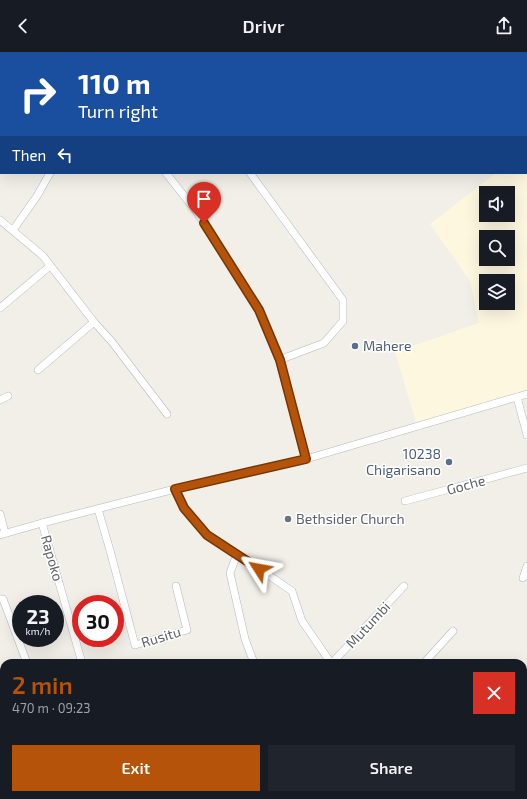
<!DOCTYPE html>
<html lang="en">
<head>
<meta charset="utf-8">
<style>
  body { margin:0; font-family:"Exo 2",sans-serif; background:#20242c; color:#f1f3f6; height:100vh; display:flex; flex-direction:column; font-size:15px; white-space:nowrap }
  * { box-sizing:border-box; margin:0 }
  p { font-size:13px; color:#9ea1a6 }
  .icon { flex:none; width:22px; height:22px; fill:none; stroke:currentColor; stroke-width:2; stroke-linecap:round; stroke-linejoin:round }
  .map { position:relative; flex:1; overflow:hidden }
  .details { position:absolute; left:0px; top:607px; width:527px; height:140px; display:flex; flex-direction:column; background:#171b24; border-radius:12px 12px 0 0; box-shadow:0 4px 16px #0002 }
  .details>* { flex:none }
  .top-card { position:absolute; left:0px; top:0px; width:527px; height:122px; box-shadow:0 4px 16px #0002; background:#1a4fa0; color:#fff; overflow:hidden }
  .buttons { position:absolute; left:479px; top:134px; display:grid; gap:8px }
  .buttons a { display:grid; place-items:center; width:36px; height:36px; border-radius:0px; background:#171b24; box-shadow:0 4px 16px #0002; font-size:20px }
  .speed { position:absolute; left:12px; top:543px; display:flex; gap:8px; font-size:20px; font-weight:700; text-align:center }
  .speed>* { display:grid; place-content:center; width:52px; height:52px; border-radius:50%; background:#171b24; box-shadow:0 4px 16px #0002; line-height:1 }
  .speed small { font-size:10px; font-weight:400 }
  .speed .limit { border:6px solid #d22; background:#fff; color:#111 }
  .pin { position:absolute; display:grid; place-items:center; width:34px; height:34px; color:#fff; margin:-41px -17px; border-radius:50% 50% 50% 0; rotate:-45deg; box-shadow:0 0 4px #0007 }
  .pin .icon { rotate:45deg }
  .me { position:absolute; width:44px; margin:-22px; rotate:304deg; stroke-linejoin:round; filter:drop-shadow(0 0 3px #0008) }
  .turn { display:flex; align-items:center; gap:14px; height:84px; padding:0 12px; font-size:18px }
  .turn .icon { width:52px; height:52px; stroke-width:2.5 }
  .turn b { display:block; font-size:28px; line-height:34px }
  .then { display:flex; align-items:center; height:38px; padding:0 12px; background:#0003; gap:8px; font-size:15px }
  .round { display:grid; place-items:center; flex:none; width:42px; height:42px; border-radius:0px; background:#20242c }
  .overview { display:flex; align-items:center; justify-content:space-between; height:68px; padding:0 12px }
  h1 { font-size:24px; font-weight:600; line-height:30px; color:#b45309 }
  .primary-button { display:flex; gap:8px; margin-top:auto; padding:8px 12px }
  .primary-button a { flex:1; height:46px; border-radius:0px; background:#b45309; color:#fff; font-size:16px; font-weight:600; line-height:46px; text-align:center }
  .primary-button a+a { background:#20242c; color:#f1f3f6 }
  header { display:flex; justify-content:space-between; align-items:center; height:52px; padding:0 12px; background:#171b24; font-size:18px; font-weight:600 }
  .map>svg:first-child { display:block }
  .commercial { fill:#fef7e0; fill-rule:evenodd }
  .education { fill:#e1ded6 }
  .lines { fill:none; stroke-linecap:round; stroke-linejoin:round }
  .street-casing { stroke:#b5b8bc; stroke-width:8 }
  .street { stroke:#fff; stroke-width:7 }
  .route-casing { stroke:#753606; stroke-width:10 }
  .route { stroke:#b45309; stroke-width:7 }
  .service-dot { fill:#5c6f8a; stroke:#fff; stroke-width:1.5 }
  .worship-dot { fill:#6b7280; stroke:#fff; stroke-width:1.5 }
  .labels { text-anchor:middle; stroke-width:3; stroke-linejoin:round; paint-order:stroke }
  .service-label { font-size:14px; fill:#4e5e75; stroke:#fff; text-anchor:start }
  .street-label { font-size:14px; fill:#5f6368; stroke:#fff }
  .worship-label { font-size:14px; fill:#5b616d; stroke:#fff; text-anchor:start }
</style>
</head>
<body>
<header><svg class="icon" aria-label="back" viewBox="0 0 24 24"><path d="M15 5l-7 7 7 7"/></svg>Drivr<svg class="icon" aria-label="share" viewBox="0 0 24 24"><path d="M12 15V3M7 8l5-5 5 5M5 13v7h14v-7"/></svg></header>
<div class="map">
<svg width="527" height="747" viewBox="0 0 527 747">
  <rect width="100%" height="100%" fill="#f1efe8"/>
  <path class="commercial" d="M526,106L527,107V345L418,377L395,300L479,271L470,229L430,172L496,121H526ZM486,141H508V163H486ZM486,185H508V207H486ZM486,229H508V251H486Z"/>
  <path class="education" d="M359,743H461L466,747H356Z"/>
  <g class="lines">
    <defs>
      <g id="street">
        <path d="M309,0L312,1"/>
        <path d="M448,0L449,1"/>
        <path d="M135,1L136,0"/>
        <path d="M321,1L323,0"/>
        <path d="M518,1V0"/>
        <path d="M0,65L1,66"/>
        <path d="M526,92L527,90"/>
        <path d="M526,111L527,112"/>
        <path d="M166,121L196,159L204,171L259,258L279,308L306,407"/>
        <path d="M250,121L343,248V269L324,291L279,308"/>
        <path d="M0,168L43,204L94,270L112,290L167,362"/>
        <path d="M13,178L37,144L50,121"/>
        <path d="M0,256L50,214"/>
        <path d="M38,318L94,270"/>
        <path d="M517,345L527,383"/>
        <path d="M0,348L8,344"/>
        <path d="M175,437L184,456L207,483L237,502L292,539L302,569L331,611"/>
        <path d="M405,449L527,416"/>
        <path d="M98,457L111,502L135,593L187,578L176,534"/>
        <path d="M0,462L5,481"/>
        <path d="M42,471L82,611"/>
        <path d="M0,483L42,471L175,437L306,407L527,342"/>
        <path d="M237,502L230,521L245,587L254,611"/>
        <path d="M523,526L527,514"/>
        <path d="M0,547H3L27,611"/>
        <path d="M332,611L404,534"/>
        <path d="M424,611L453,579"/>
        <path d="M523,694L527,690"/>
        <path d="M0,723L4,737"/>
        <path d="M6,743L7,747"/>
        <path d="M62,743L63,747"/>
        <path d="M121,743L124,747"/>
        <path d="M279,743L283,747"/>
        <path d="M475,743L479,747"/>
        <path d="M188,747L191,743"/>
        <path d="M342,747L346,743"/>
      </g>
    </defs>
    <use href="#street" class="street-casing"/>
    <use href="#street" class="street"/>
  </g>
  <g class="lines">
    <defs>
      <path id="route" d="M204,171L259,258L280,308L306,407L175,437L184,456L207,483L259,517"/>
    </defs>
    <use href="#route" class="route-casing"/>
    <use href="#route" class="route"/>
  </g>
  <g class="service-dot">
    <circle cx="355" cy="294" r="4"/>
    <circle cx="449" cy="410" r="4"/>
  </g>
  <circle class="worship-dot" cx="288" cy="467" r="4"/>
  <g class="labels">
    <g class="service-label">
      <text x="363" y="299">Mahere</text>
      <text x="441" y="407" text-anchor="end">10238<tspan x="441" dy="16">Chigarisano</tspan></text>
    </g>
    <g class="street-label">
      <text transform="translate(466 433) rotate(-15)" y="5">Goche</text>
      <text transform="translate(52 506) rotate(74)" y="5">Rapoko</text>
      <text transform="translate(368 573) rotate(-47)" y="5">Mutumbi</text>
      <text transform="translate(161 585) rotate(-17)" y="5">Rusitu</text>
    </g>
    <g class="worship-label">
      <text x="296" y="472">Bethsider Church</text>
    </g>
  </g>
</svg>
<div class="buttons">
<a><svg class="icon" aria-label="sound" viewBox="0 0 24 24"><path d="M4 9h4l5-4v14l-5-4H4zM17 9q2 3 0 6"/></svg></a>
<a><svg class="icon" aria-label="search" viewBox="0 0 24 24"><circle cx="10" cy="10" r="6"/><path d="M15 15l6 6"/></svg></a>
<a><svg class="icon" aria-label="layers" viewBox="0 0 24 24"><path d="M12 4l9 5-9 5-9-5zM3 14l9 5 9-5"/></svg></a>
</div>
<div class="speed"><div>23<small>km/h</small></div><div class="limit">30</div></div>
<div class="pin" style="left:204px;top:171px;background:#d93025"><svg class="icon" aria-label="arrive" viewBox="0 0 24 24"><path d="M6 21V4h12l-3 4 3 4H6"/></svg></div>
<svg class="me" style="left:259px;top:517px" viewBox="-20 -20 40 40"><path d="M0-17L14 15 0 8-14 15z" fill="#b45309" stroke="#fff" stroke-width="4"/></svg>
<div class="top-card">
<div class="turn"><svg class="icon" aria-label="right" viewBox="0 0 24 24"><path d="M7 20v-9h11M14 6l5 5-5 5"/></svg><div><b>110 m</b>Turn right</div></div>
<div class="then">Then<svg class="icon" aria-label="left" viewBox="0 0 24 24"><path d="M17 20v-9H6M10 6l-5 5 5 5"/></svg></div>
</div>
<section class="details">
<div class="overview"><div><h1>2 min</h1><p>470 m · 09:23</p></div><a class="round" style="background:#d93025;color:#fff"><svg class="icon" aria-label="close" viewBox="0 0 24 24"><path d="M6 6l12 12M18 6L6 18"/></svg></a></div>
<div class="primary-button"><a>Exit</a><a>Share</a></div>
</section>
</div>
</body>
</html>
